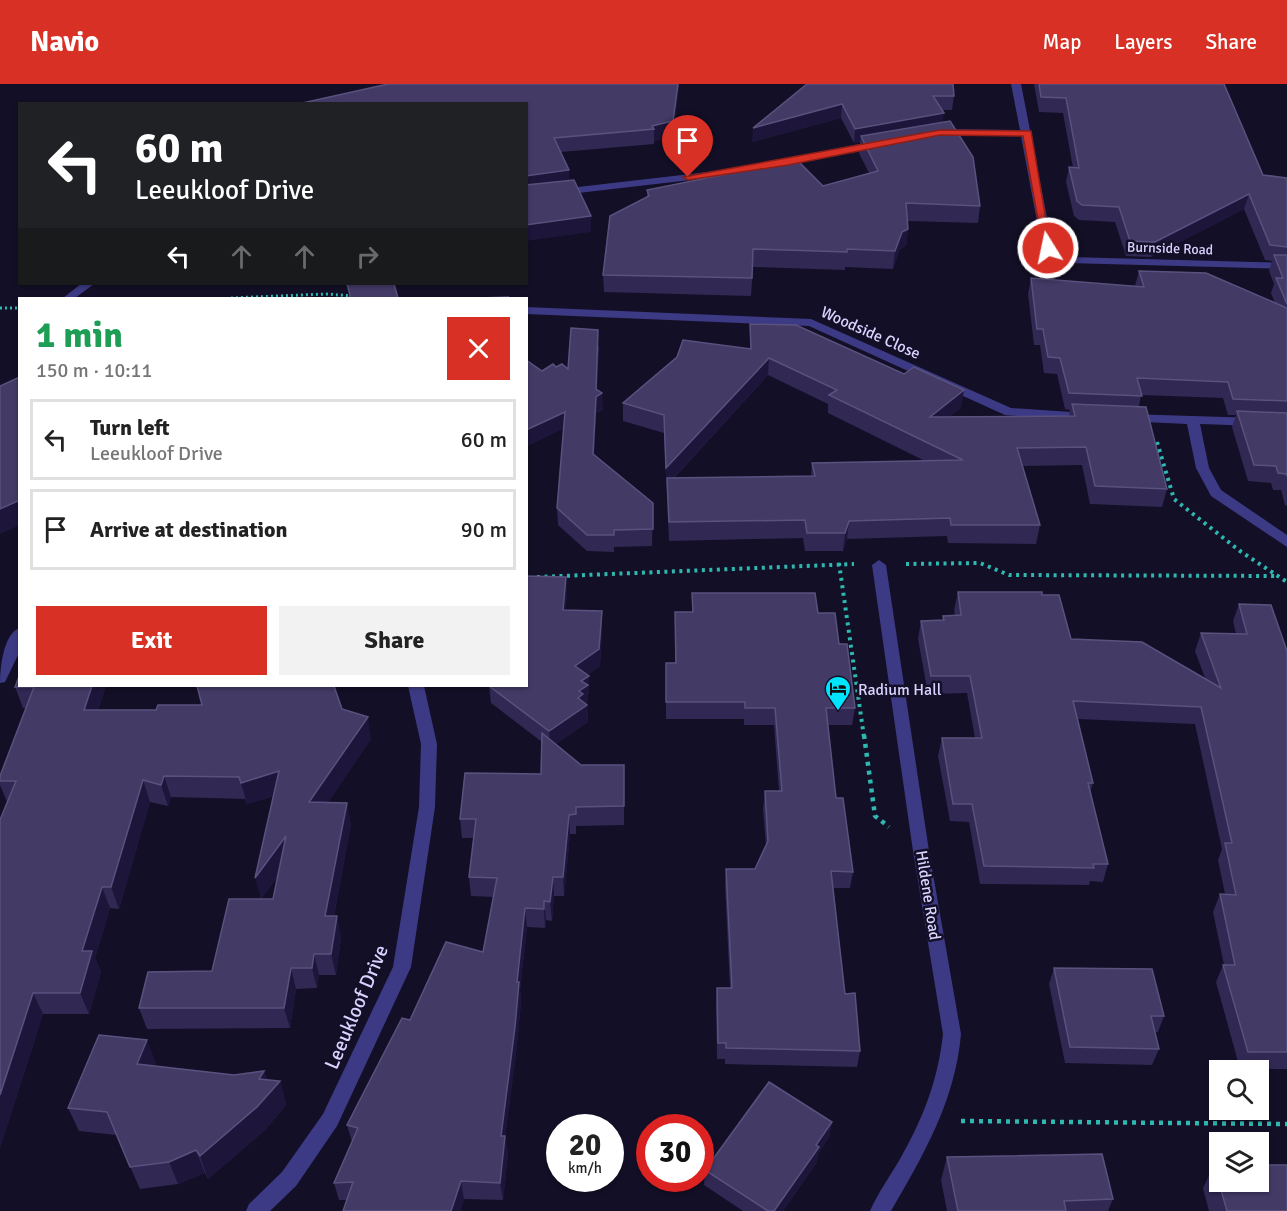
<!DOCTYPE html>
<html lang="en">
<head>
<meta charset="utf-8">
<style>
  body { margin:0; font-family:Signika,sans-serif; background:#f2f2f2; color:#222; height:100vh; display:flex; flex-direction:column; font-size:22px; white-space:nowrap }
  * { box-sizing:border-box; margin:0 }
  p { font-size:20px; color:#767676 }
  .icon { flex:none; width:33px; height:33px; fill:none; stroke:currentColor; stroke-width:2; stroke-linecap:round; stroke-linejoin:round }
  .map { position:relative; flex:1; overflow:hidden }
  .side { position:absolute; left:18px; top:213px; width:510px; height:390px; display:flex; flex-direction:column; background:#fff; border-radius:0px; box-shadow:0 2px 4px #0004 }
  .side>* { flex:none }
  .guide { position:absolute; left:18px; top:18px; width:510px; height:183px; border-radius:0px; box-shadow:0 2px 4px #0004; background:#202124; color:#fff; overflow:hidden }
  .fabs { position:absolute; left:1209px; top:976px; display:grid; gap:12px }
  .fabs a { display:grid; place-items:center; width:60px; height:60px; border-radius:0px; background:#fff; box-shadow:0 2px 4px #0004; font-size:30px }
  .speed { position:absolute; left:546px; top:1030px; display:flex; gap:12px; font-size:30px; font-weight:700; text-align:center }
  .speed>* { display:grid; place-content:center; width:78px; height:78px; border-radius:50%; background:#fff; box-shadow:0 2px 4px #0004; line-height:1 }
  .speed small { font-size:15px; font-weight:400 }
  .speed .limit { border:9px solid #d22; background:#fff; color:#111 }
  .pin { position:absolute; display:grid; place-items:center; width:51px; height:51px; color:#fff; margin:-62px -26px; border-radius:50% 50% 50% 0; rotate:-45deg; box-shadow:0 0 6px #0007 }
  .pin .icon { rotate:45deg }
  .me { position:absolute; width:66px; margin:-33px; rotate:350deg; stroke-linejoin:round; filter:drop-shadow(0 0 4px #0008) }
  .turn { display:flex; align-items:center; gap:21px; height:126px; padding:0 18px; font-size:27px }
  .turn .icon { width:78px; height:78px; stroke-width:2.5 }
  .turn b { display:block; font-size:42px; line-height:51px }
  .lanes { display:flex; align-items:center; height:57px; padding:0 18px; background:#0003; justify-content:center; gap:30px; direction:ltr }
  .lanes .off { opacity:.35 }
  .round { display:grid; place-items:center; flex:none; width:63px; height:63px; border-radius:0px; background:#f2f2f2 }
  .head { display:flex; align-items:center; justify-content:space-between; height:102px; padding:0 18px }
  h1 { font-size:36px; font-weight:700; line-height:45px; color:#1e9e55 }
  .action { display:flex; gap:12px; margin-top:auto; padding:12px 18px }
  .action a { flex:1; height:69px; border-radius:0px; background:#d93025; color:#fff; font-size:24px; font-weight:700; line-height:69px; text-align:center }
  .action a+a { background:#f2f2f2; color:#222 }
  ul { padding:0; list-style:none }
  li { display:flex; align-items:center; gap:18px; height:81px; margin:0 12px 9px; padding:0 6px; border:3px solid #e0e0e0; border-radius:0px }
  li div { flex:1 }
  li b { display:block; font-size:22px }
  li em { font-style:normal }
  header { display:flex; align-items:center; gap:36px; box-sizing:border-box; height:84px; padding:0 30px; background:#d93025; color:#fff }
  header strong { font-size:28px }
  nav { display:flex; gap:33px; margin-inline-start:auto; font-size:21px }
  .map>svg:first-child { display:block }
  .lines { fill:none; stroke-linecap:round; stroke-linejoin:round }
  .path-far2 { stroke:#2fb8b0; stroke-width:3; stroke-dasharray:2 3; stroke-linecap:butt }
  .path-far1 { stroke:#2fb8b0; stroke-width:4; stroke-dasharray:3 4.5; stroke-linecap:butt }
  .path { stroke:#2fb8b0; stroke-width:4.5; stroke-dasharray:4 5; stroke-linecap:butt }
  .minor { fill:#3d3a85; fill-rule:evenodd }
  .wall { fill:#312854; fill-rule:evenodd }
  .shaded-wall { fill:#1d163a }
  .building { fill:#433a66; stroke:#5a527e; stroke-width:1.5 }
  .route { fill:#d93025; stroke:#8d1f18; stroke-width:1.5 }
  .labels { text-anchor:middle; stroke-width:5; stroke-linejoin:round; paint-order:stroke }
  .far-street-label { font-size:14px; fill:#d9d4ff; stroke:#130f26 }
  .street-label { font-size:16px; fill:#d9d4ff; stroke:#130f26 }
  .poi-label { font-size:16px; fill:#d9d4ff; stroke:#130f26; text-anchor:start }
  .near-street-label { font-size:20px; fill:#d9d4ff; stroke:#130f26 }
</style>
</head>
<body>
<header>
<strong>Navio</strong>
<nav><a>Map</a><a>Layers</a><a>Share</a></nav>
</header>
<div class="map">
<svg width="1287" height="1127" viewBox="0 0 1287 1127">
  <rect width="100%" height="100%" fill="#130f26"/>
  <g class="lines">
    <g class="path-far2">
      <path d="M231,214L326,210L353,212"/>
      <path d="M0,224H20"/>
    </g>
    <g class="path-far1">
      <path d="M1157,358L1174,415L1240,467L1287,498"/>
      <path d="M839,479L864,653"/>
      <path d="M906,480L980,479L1009,491L1278,492"/>
      <path d="M537,493L854,480"/>
    </g>
    <g class="path">
      <path d="M864,651L875,732L889,743"/>
      <path d="M961,1037L1287,1040"/>
    </g>
    <g class="minor">
      <path d="M1011,0H1021L1053,164L1058,170L1069,173L1287,179V185L1068,179L1050,174L1042,164L1021,52L938,51L933,48L938,45L1020,46Z"/>
      <path d="M879,56L884,59L883,61L734,91L526,115V109L734,85Z"/>
      <path d="M81,200H94L75,214H63Z"/>
      <path d="M526,223L811,235L1011,324L1086,329L1092,333L1086,337L1005,331L809,242L526,230Z"/>
      <path d="M1128,330L1287,335V343L1200,340L1209,384L1221,406L1287,451V463L1211,412L1196,384L1187,340L1123,337L1122,334Z"/>
      <path d="M879,476L886,481L929,767L961,950C955,1017 924,1070 891,1127H870C878,1109 890,1092 900,1075C923,1035 938,996 943,950L913,767L872,481Z"/>
      <path d="M20,544V567L5,598L0,599C0,585 3,549 20,544Z"/>
      <path d="M408,602H424L437,660L435,723L411,883L337,1042L296,1102L270,1127H246L249,1120L282,1088L323,1030L393,883L419,723L421,660Z"/>
    </g>
  </g>
  <g class="wall">
    <path d="M388,0H679L673,53L654,57V60L561,68L570,97L591,132V148Z"/>
    <path d="M807,0L954,12L952,26H942V38L980,122L978,139L908,137V145L906,162L900,165L893,185L845,183V186L753,183L751,212L604,208L603,191L647,114V106L823,102L869,89L859,69L860,58L854,59L841,34L752,58Z"/>
    <path d="M1034,0H1224L1263,91L1287,94V422L1285,421L1281,406H1273L1271,399L1248,397L1232,343L1236,331H1228L1223,314L1141,311L1139,322L1167,405L1162,423L1090,420L1082,381L1023,382L1040,441L1036,460L948,459L947,452L847,455L843,467H805L803,454L669,457L664,349L623,337V319L750,264V240L961,324L950,332H1069L1070,326L1065,325L1057,290L1044,289L1040,261H1034L1028,210L1031,194L1135,202L1139,187L1275,219L1271,209L1274,200L1269,187L1272,177L1265,176L1244,125L1151,173L1126,172L1115,138L1079,136L1074,132L1066,98L1069,83L1073,84L1063,29L1039,28ZM768,291L828,320V329L925,377L812,379L811,392L674,394Z"/>
    <path d="M599,262L597,305L603,326L596,329L594,370L653,419L652,462L614,463V468L587,467L558,441L557,424L563,345L542,287L556,283L568,285Z"/>
    <path d="M958,508L1042,511L1071,555L1205,594L1195,567L1201,549L1236,550L1233,537L1239,520L1287,567V985H1240L1216,898L1223,881H1224L1213,828L1220,810H1225L1218,776L1222,765L1195,640L1078,635L1093,699L1090,708L1108,780L1103,798L1090,797L1089,801L980,800L969,738L950,737L938,672L942,654H975L967,609L928,610L918,555L921,537H942L943,532L955,531L954,526Z"/>
    <path d="M692,509L818,529L839,560L855,624L852,641H828L836,714L853,788L850,804H833L845,910L860,967L857,983L725,980V975H717L716,920L717,904H730L725,801L726,785H755L766,762L763,724L765,707H779L774,641H744V635H666V579H675V528H692Z"/>
    <path d="M567,510L565,526L602,544L600,582L587,591L589,609L588,610V618L586,620L587,621L588,638L556,660L581,681H624V741L576,742V750H570L564,812H554L552,837L546,836L545,844L527,843L520,906L521,917L517,962L505,1052L508,1070L503,1116L464,1115L460,1127H343L347,1116H339L334,1099L352,1058L347,1041L410,936L483,868L493,813L471,812L469,793L473,754H462L460,735L541,690L542,658L491,619L489,602Z"/>
    <path d="M20,602H106L98,626H156L202,621L342,625L371,655L328,718L351,740L334,832L341,853L336,891H319L317,904L296,905L290,944L147,945L139,924L212,887L260,815L274,712L247,720L245,715L171,713L168,722L150,718L119,825L110,824L95,874L101,888L89,930H43L0,1064L7,718L0,701V692L26,624H23L15,603ZM278,792L273,815H261Z"/>
    <path d="M1054,884L1164,932L1158,948H1155L1159,965L1152,981L1065,979L1049,900Z"/>
    <path d="M156,979L155,982L234,991L264,987L267,996L280,997L286,1021L265,1046L208,1095L205,1089L178,1100L140,1105L116,1051L79,1047L68,1024Z"/>
    <path d="M832,1038L829,1053L818,1070L817,1078L783,1127H743L704,1101L705,1086Z"/>
    <path d="M947,1073L1113,1115L1108,1127H947L941,1096Z"/>
    <path d="M1214,1081L1287,1127H1209L1203,1104Z"/>
  </g>
  <g class="shaded-wall">
    <path d="M678,0H679L673,53L654,57V45L652,42Z"/>
    <path d="M842,20L841,34L752,58L753,44Z"/>
    <path d="M944,29L942,43L861,52L860,58L854,59L855,45Z"/>
    <path d="M569,86L570,102L526,107V92Z"/>
    <path d="M1249,110L1244,125L1151,173L1155,158Z"/>
    <path d="M591,132V148L526,157V141Z"/>
    <path d="M908,145L906,162L900,165L893,185L895,167L902,148Z"/>
    <path d="M598,246L597,312L602,309L603,326L596,329L594,386L593,370Z"/>
    <path d="M769,274L768,291L667,401V394L666,403V384Z"/>
    <path d="M964,306L961,324L927,350L930,333Z"/>
    <path d="M565,328V344L526,363V346Z"/>
    <path d="M20,416V441L0,450V425Z"/>
    <path d="M849,437L847,455L843,467L845,449Z"/>
    <path d="M566,493L567,510L563,543V526Z"/>
    <path d="M602,527V544L600,582L576,599L575,582Z"/>
    <path d="M589,592V609L588,610V618L583,622L587,621L588,638L550,664L549,647L579,607L581,597Z"/>
    <path d="M92,602H106L92,647L84,626Z"/>
    <path d="M368,633L371,655L314,740L309,718Z"/>
    <path d="M279,687L284,709L247,720L241,699Z"/>
    <path d="M164,692L171,713L168,722L161,701Z"/>
    <path d="M143,696L150,718L119,825L111,803Z"/>
    <path d="M347,719L351,740L330,853L325,832Z"/>
    <path d="M569,731L570,750L564,812L563,793Z"/>
    <path d="M286,752L291,774L261,815L255,794Z"/>
    <path d="M553,793L554,812L552,837L550,818Z"/>
    <path d="M102,803L110,824L95,874L101,888L89,930L80,909L82,867Z"/>
    <path d="M544,817L546,836L545,844L544,825Z"/>
    <path d="M525,824L527,843L520,906L521,917L517,962L503,1069L501,1052L517,898Z"/>
    <path d="M337,832L341,853L336,891L331,870Z"/>
    <path d="M314,870L319,891L317,904L312,884Z"/>
    <path d="M291,884L296,905L290,944L284,924Z"/>
    <path d="M33,909L43,930L0,1064V1011Z"/>
    <path d="M147,956L156,979L147,1004L137,980Z"/>
    <path d="M264,987L271,1008L280,997L286,1021L265,1046L208,1095L200,1072L259,995Z"/>
    <path d="M832,1038L829,1053L818,1070L817,1078L783,1127H774L816,1061Z"/>
    <path d="M505,1052L508,1070L503,1116L500,1099Z"/>
    <path d="M196,1066L205,1089L178,1100L169,1078Z"/>
    <path d="M461,1097L464,1115L460,1127H451Z"/>
  </g>
  <g class="building">
    <path d="M388,0H678L673,37L652,42L654,45L554,54L569,86L526,92V20H298Z"/>
    <path d="M807,0H953L954,12H933L944,29L855,45L842,20L753,44Z"/>
    <path d="M1039,0H1224L1263,91L1287,94V163L1270,161L1249,110L1155,158L1130,157L1119,123L1082,121L1077,117L1069,83L1079,84L1066,14L1041,13Z"/>
    <path d="M950,37L973,73L980,122L906,119L908,145L902,148L895,167L847,165V168L753,165L752,194L603,191L610,132L649,112L647,106L797,76L823,102L878,87L861,52Z"/>
    <path d="M574,96L591,132L526,141V101Z"/>
    <path d="M1274,171H1287V220L1276,194H1283Z"/>
    <path d="M1139,187L1206,189L1287,224V317L1233,315L1228,298L1137,294L1142,312L1069,309L1060,274L1048,273L1043,245H1037L1031,194L1144,203Z"/>
    <path d="M347,200H394L398,214H349L350,211Z"/>
    <path d="M509,213L506,214H480Z"/>
    <path d="M750,240L796,241L904,290L914,283L964,306L930,333L1075,332L1072,320L1146,323L1167,405L1095,402L1086,363L1017,364L1040,441H951L950,434L849,437L845,449H807L805,436L669,438L667,394L815,392L812,379L963,376L829,311L837,306L769,274L666,384L664,331L623,319L677,273L683,256L751,265Z"/>
    <path d="M571,244L598,246L596,305L602,309L596,313L593,370L653,419V445L614,446V451H587L557,424L565,328L526,346V276L542,287L553,280L556,283L562,280L568,285Z"/>
    <path d="M20,293V416L0,425V302Z"/>
    <path d="M1237,327L1287,329V392L1286,390L1278,389L1276,382L1254,381Z"/>
    <path d="M526,492L566,493L563,526L602,527L599,565L575,582L589,592L581,597L588,601L579,607L583,610L578,614L587,621L549,647L489,602H526Z"/>
    <path d="M958,508H1042V511H1059L1071,555L1142,558L1221,604L1201,549L1247,550L1239,520L1271,521L1287,567V968H1248L1223,881H1235L1220,810L1236,811L1225,759H1232L1201,623L1073,617L1093,699H1088L1108,780H1093L1094,784L984,782L972,720H953L942,654H982L970,592H931L921,537L944,536L943,532L961,531Z"/>
    <path d="M692,509H815L818,529H835L839,560H847L855,624H826L836,714H843L853,788L831,787L845,910L855,909L860,967L726,964V959H718L717,904H732L726,785H755L768,757L765,707H782L775,624H745V618H666V579H676L675,528H693Z"/>
    <path d="M20,590V602H92L84,626H156L158,621H202L197,602H334L342,625L368,633L309,718L347,719L325,832H337L331,870H314L312,884H291L284,924H139L148,888L212,887L229,815H273L286,752L255,794L279,687L241,699L239,693L164,692L161,701L143,696L111,803H102L82,867H92L80,909H33L0,1011V736L16,697H0V692L34,603H15Z"/>
    <path d="M542,649L581,681H624V722L576,723V730L569,731L563,793H553L550,818L544,817V825L525,824L517,898H519L515,943L501,1052H505L500,1099L461,1097L451,1127H343L353,1098L334,1099L358,1044L347,1041L402,934L410,936L446,858L483,868L497,794L469,793L476,735H460L465,689L541,690Z"/>
    <path d="M1054,884L1152,885L1164,932H1151L1159,965L1070,963Z"/>
    <path d="M99,951L147,956L137,980L234,991L264,987L259,995L280,997L257,1023L200,1072L196,1066L169,1078L130,1083L107,1028L68,1024Z"/>
    <path d="M769,998L832,1038L816,1061L819,1063L774,1127H768L705,1086Z"/>
    <path d="M1102,1070L1113,1115L1064,1117L1066,1127H958L947,1073Z"/>
    <path d="M1214,1081H1220V1098H1258V1081H1287V1127H1227Z"/>
  </g>
  <path class="route" d="M940,46L1031,47L1051,166L1043,164L1023,52L940,51L788,81L688,96L683,93Z"/>
  <defs>
    <symbol id="hotel-pin" viewBox="-11 -11 22 30"><path d="M0 17L-7.5 6A9.5 9.5 0 1 1 7.5 6Z" fill="#00e5ff" stroke="#130f26"/><path d="M-6-4.5h1.5V1H6V5H4.5V3h-9V5H-6ZM-4 0a1.8 1.8 0 1 1 3.6 0ZM.5 0V-2.5h3Q6-2.5 6 0Z" fill="#111"/></symbol>
  </defs>
  <g fill-rule="evenodd">
    <use href="#hotel-pin" x="823" y="590" width="30" height="40"/>
  </g>
  <g class="labels">
    <g class="far-street-label">
      <text transform="translate(1170 164) rotate(2)" y="5">Burnside Road</text>
    </g>
    <g class="street-label">
      <text transform="translate(871 248) rotate(24)" y="6">Woodside Close</text>
      <text transform="translate(929 811) rotate(81)" y="6">Hildene Road</text>
    </g>
    <g class="poi-label">
      <text x="858" y="611">Radium Hall</text>
    </g>
    <g class="near-street-label">
      <text transform="translate(356 923) rotate(-67)" y="7">Leeukloof Drive</text>
    </g>
  </g>
</svg>
<div class="fabs">
<a><svg class="icon" aria-label="search" viewBox="0 0 24 24"><circle cx="10" cy="10" r="6"/><path d="M15 15l6 6"/></svg></a>
<a><svg class="icon" aria-label="layers" viewBox="0 0 24 24"><path d="M12 4l9 5-9 5-9-5zM3 14l9 5 9-5"/></svg></a>
</div>
<div class="speed"><div>20<small>km/h</small></div><div class="limit">30</div></div>
<div class="pin" style="left:688px;top:93px;background:#d93025"><svg class="icon" aria-label="arrive" viewBox="0 0 24 24"><path d="M6 21V4h12l-3 4 3 4H6"/></svg></div>
<svg class="me" style="left:1048px;top:164px" viewBox="-20 -20 40 40"><circle r="17" fill="#d93025" stroke="#fff" stroke-width="3"/><path d="M0-11L8 9 0 5-8 9z" fill="#fff"/></svg>
<div class="guide">
<div class="turn"><svg class="icon" aria-label="left" viewBox="0 0 24 24"><path d="M17 20v-9H6M10 6l-5 5 5 5"/></svg><div><b>60 m</b>Leeukloof Drive</div></div>
<div class="lanes"><svg class="icon" aria-label="left" viewBox="0 0 24 24"><path d="M17 20v-9H6M10 6l-5 5 5 5"/></svg><svg class="icon off" aria-label="ahead" viewBox="0 0 24 24"><path d="M12 20V5M6 11l6-6 6 6"/></svg><svg class="icon off" aria-label="ahead" viewBox="0 0 24 24"><path d="M12 20V5M6 11l6-6 6 6"/></svg><svg class="icon off" aria-label="right" viewBox="0 0 24 24"><path d="M7 20v-9h11M14 6l5 5-5 5"/></svg></div>
</div>
<section class="side">
<div class="head"><div><h1>1 min</h1><p>150 m · 10:11</p></div><a class="round" style="background:#d93025;color:#fff"><svg class="icon" aria-label="close" viewBox="0 0 24 24"><path d="M6 6l12 12M18 6L6 18"/></svg></a></div>
<ul>
<li><svg class="icon" aria-label="left" viewBox="0 0 24 24"><path d="M17 20v-9H6M10 6l-5 5 5 5"/></svg><div><b>Turn left</b><p>Leeukloof Drive</p></div><em>60 m</em></li>
<li><svg class="icon" aria-label="arrive" viewBox="0 0 24 24"><path d="M6 21V4h12l-3 4 3 4H6"/></svg><div><b>Arrive at destination</b></div><em>90 m</em></li>
</ul>
<div class="action"><a>Exit</a><a>Share</a></div>
</section>
</div>
</body>
</html>
